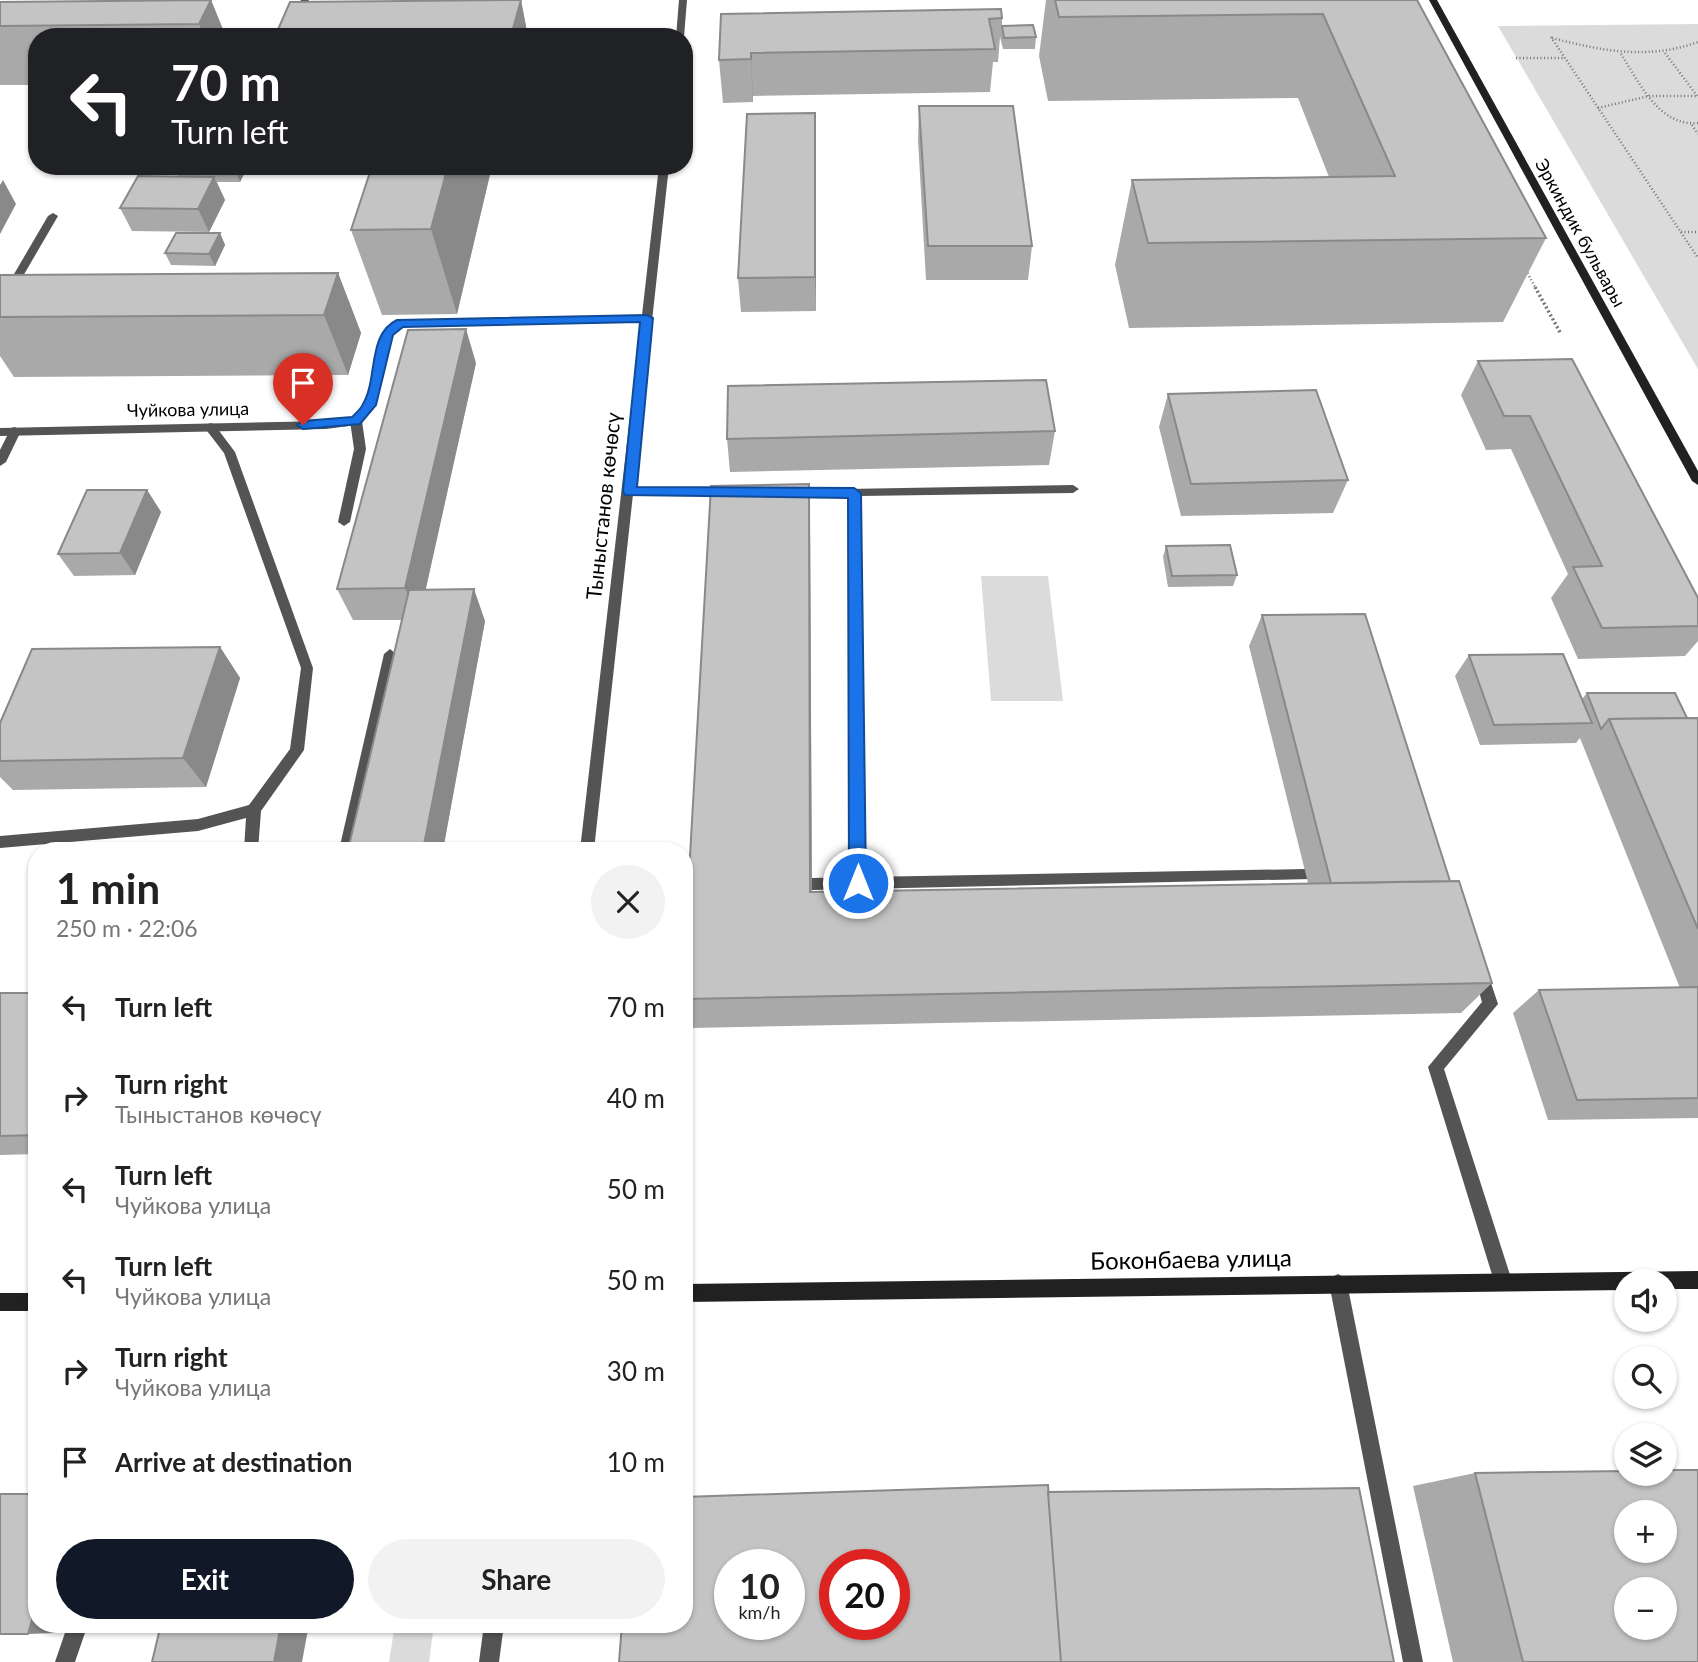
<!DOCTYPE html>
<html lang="en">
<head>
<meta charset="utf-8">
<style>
  body { margin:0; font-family:Lato,sans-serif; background:#f2f2f2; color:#222; height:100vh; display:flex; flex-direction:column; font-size:26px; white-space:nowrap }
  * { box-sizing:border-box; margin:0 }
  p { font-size:23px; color:#767676 }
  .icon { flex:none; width:38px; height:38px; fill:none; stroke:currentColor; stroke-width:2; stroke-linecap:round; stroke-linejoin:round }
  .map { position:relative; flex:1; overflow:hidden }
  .panel { position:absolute; left:28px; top:842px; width:665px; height:791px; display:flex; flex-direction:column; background:#fff; border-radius:28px; box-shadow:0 2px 5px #0004 }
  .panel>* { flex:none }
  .hud { position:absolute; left:28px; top:28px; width:665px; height:147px; border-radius:28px; box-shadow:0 2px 5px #0004; background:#202124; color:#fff; overflow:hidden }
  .fabs { position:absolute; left:1614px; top:1269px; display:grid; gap:14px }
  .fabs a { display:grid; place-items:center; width:63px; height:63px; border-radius:50%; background:#fff; box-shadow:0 2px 5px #0004; font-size:35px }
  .speed { position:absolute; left:714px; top:1549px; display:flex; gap:14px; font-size:35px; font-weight:700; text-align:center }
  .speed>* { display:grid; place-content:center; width:91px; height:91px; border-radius:50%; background:#fff; box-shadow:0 2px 5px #0004; line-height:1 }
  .speed small { font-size:18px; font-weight:400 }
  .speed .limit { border:10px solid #d22; background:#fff; color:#111 }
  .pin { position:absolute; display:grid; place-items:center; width:60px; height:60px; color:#fff; margin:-72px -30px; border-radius:50% 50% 50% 0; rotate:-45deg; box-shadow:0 0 7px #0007 }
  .pin .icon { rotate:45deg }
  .me { position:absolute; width:77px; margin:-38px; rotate:0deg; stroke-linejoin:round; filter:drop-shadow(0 0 5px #0008) }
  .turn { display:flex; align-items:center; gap:24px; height:147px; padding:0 28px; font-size:32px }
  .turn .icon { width:91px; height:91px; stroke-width:2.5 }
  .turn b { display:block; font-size:49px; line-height:60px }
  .round { display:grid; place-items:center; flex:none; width:74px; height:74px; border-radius:37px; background:#f2f2f2 }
  .overview { display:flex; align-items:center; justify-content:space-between; height:119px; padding:0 28px }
  h1 { font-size:42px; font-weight:700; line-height:52px }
  .action { display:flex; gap:14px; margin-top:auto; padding:14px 28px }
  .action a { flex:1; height:80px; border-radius:42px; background:#111827; color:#fff; font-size:28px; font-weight:700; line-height:80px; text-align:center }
  .action a+a { background:#f2f2f2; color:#222 }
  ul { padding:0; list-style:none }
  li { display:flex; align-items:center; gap:21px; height:91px; padding:0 28px }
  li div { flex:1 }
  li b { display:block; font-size:26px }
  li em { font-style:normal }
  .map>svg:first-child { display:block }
  .green { fill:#dbdbdb }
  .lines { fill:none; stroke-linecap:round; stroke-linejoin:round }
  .path-far1 { stroke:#767676; stroke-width:2.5; stroke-dasharray:1 2.5; stroke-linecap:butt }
  .path { stroke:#767676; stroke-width:3.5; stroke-dasharray:2 2.5; stroke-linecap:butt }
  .lane { fill:#545454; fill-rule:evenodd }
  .street { fill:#545454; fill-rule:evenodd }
  .secondary { fill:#212121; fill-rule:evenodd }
  .wall { fill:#a9a9a9 }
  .shaded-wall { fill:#898989 }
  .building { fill:#c4c4c4; stroke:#898989; stroke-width:2; fill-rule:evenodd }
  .route { fill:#1a73e8; stroke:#114b97; stroke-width:2 }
  .labels { text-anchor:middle; stroke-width:5; stroke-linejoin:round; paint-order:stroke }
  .far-street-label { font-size:18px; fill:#000; stroke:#fff }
  .street-label { font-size:21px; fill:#000; stroke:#fff }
  .near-street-label { font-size:24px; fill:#000; stroke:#fff }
</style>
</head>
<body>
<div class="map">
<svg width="1698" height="1662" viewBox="0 0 1698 1662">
  <rect width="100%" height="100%" fill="#fff"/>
  <g class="green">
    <path d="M1698,24V369L1498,26Z"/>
    <path d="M981,576H1048L1063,701H991Z"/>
    <path d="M395,1624H434L429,1662H389Z"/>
  </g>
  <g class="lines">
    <g class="path-far1">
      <path d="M1551,37L1698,258"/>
      <path d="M1552,38C1602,51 1648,60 1698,42"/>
      <path d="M1665,53L1698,97"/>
      <path d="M1621,54C1639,82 1659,127 1698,123"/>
      <path d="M1516,58H1565"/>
      <path d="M1598,108L1649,96H1698"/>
      <path d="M1692,125L1698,134"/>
      <path d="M1681,232H1698"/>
      <path d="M1526,270L1536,289"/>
    </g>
    <path class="path" d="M1535,287L1561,334"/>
    <g class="lane">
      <path d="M301,0H309L293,37H285Z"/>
      <path d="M53,213L58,216L5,307L0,310V298L48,216Z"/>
      <path d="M356,417L362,421L366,449L350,522L344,526L338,522L354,449L350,421Z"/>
      <path d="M210,423L214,424L235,452L313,668L304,750L261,811L258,850H244L246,818L198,831L0,848V836L198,819L249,805L290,749L301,668L224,453L204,427Z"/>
      <path d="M15,427L21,431L6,462L0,466V450L11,428Z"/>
      <path d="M1073,485L1079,489L1073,493L860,496L864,877L1306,869L1311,871L1313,875L1311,879L812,890L807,888L805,884L807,880L812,878L850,877L848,496L792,497L786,493L788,490Z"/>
      <path d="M629,487L729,488L735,492L729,496L629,495L623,491Z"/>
      <path d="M390,649L396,654L353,850H339L384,654Z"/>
      <path d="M1480,964L1485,966L1487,971L1498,1004L1444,1069L1512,1281L1509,1287L1503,1290L1497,1287L1494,1281L1428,1067L1482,1002L1473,971L1475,966Z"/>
      <path d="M1338,1274L1344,1277L1347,1283L1423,1662H1403L1329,1283L1332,1277Z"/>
      <path d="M68,1624H88L75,1662H55Z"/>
    </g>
    <g class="street">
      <path d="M679,0H687L684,37H676Z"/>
      <path d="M659,166H669L594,850H580L641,321L404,326L397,329L392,335C386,361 381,413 356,425L326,429L0,436V428L326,421L353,418C356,414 361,410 364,405C379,380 367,334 398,321L642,315Z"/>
      <path d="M484,1624H504L499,1662H479Z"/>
    </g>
    <g class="secondary">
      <path d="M1429,0H1437L1698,471V485L1692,481Z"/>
      <path d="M1698,1271V1289H1664V1281H1626V1290L684,1302V1284Z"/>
      <rect x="0" y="1293" width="37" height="18"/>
    </g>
  </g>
  <g class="wall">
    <path d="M211,0L226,37H37V85H0V2Z"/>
    <path d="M521,0L528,37H277L276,34Z"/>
    <path d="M1046,0H1417L1546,238L1503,322L1129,328L1115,265L1132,180L1329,177L1298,98L1048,101L1039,56Z"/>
    <path d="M721,14L1002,18V26L1036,37L1035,49H1003L1000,37L998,62H993L990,92L753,96V102L723,103L719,60Z"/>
    <path d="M919,106L1032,246L1028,280H926L918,140Z"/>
    <path d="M815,113L816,311L741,312L738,278Z"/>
    <path d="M173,166H248L240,182H217L225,200L209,232L132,231L120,208L178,176Z"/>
    <path d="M372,166H492L457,314L382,315L351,230Z"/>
    <path d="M220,233L225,245L215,266L171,265L165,253Z"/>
    <path d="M338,273L361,333L348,375L14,377L0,356V275Z"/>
    <path d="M1572,359L1698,598V641L1685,656L1578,659L1551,598L1568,574L1511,449L1486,450L1461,395L1478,361Z"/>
    <path d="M476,363L425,590L485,621L443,850H348L402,620H353L337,589Z"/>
    <path d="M1168,394L1348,480L1333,513L1181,516L1159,427Z"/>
    <path d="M1055,431L1049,465L730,472L727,439Z"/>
    <path d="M147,490L161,512L135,575L74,576L58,554Z"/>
    <path d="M810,526L812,892L1308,883L1249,646L1262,615L1450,881L1492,983L1461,1013L690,1028L684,1006V962Z"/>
    <path d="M1166,546L1237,575L1233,586L1168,587L1163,557Z"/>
    <path d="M220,647L240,678L206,787L13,790L0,777V723Z"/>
    <path d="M1469,655L1582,699L1587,693L1687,718H1698V1118L1548,1120L1513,1013L1539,990L1680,988L1580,738L1576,743L1480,745L1455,676Z"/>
    <path d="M0,993H37V1154L0,1155Z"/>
    <path d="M1475,1473L1698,1662H1453L1413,1486Z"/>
  </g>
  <g class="shaded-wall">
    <path d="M211,0L226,37H204L199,24Z"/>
    <path d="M521,0L528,37H513L512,32Z"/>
    <path d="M751,53L753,96V102L751,59Z"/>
    <path d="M815,113L816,147V311L815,277Z"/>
    <path d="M233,166H248L240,182Z"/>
    <path d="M448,166H492L457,314L431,229Z"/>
    <path d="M214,177L225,200L209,232L198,209Z"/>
    <path d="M3,180L16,204L0,234V185Z"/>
    <path d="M220,233L225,245L215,266L209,254Z"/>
    <path d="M338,273L361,333L348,375L324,315Z"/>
    <path d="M466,329L476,363L419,620L405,588Z"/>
    <path d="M809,484L810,526L812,925L810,892Z"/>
    <path d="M147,490L161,512L135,575L120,553Z"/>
    <path d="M474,589L485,621L443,850H423Z"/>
    <path d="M220,647L240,678L206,787L183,758Z"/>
    <path d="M37,1603V1624H58L55,1633L28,1634Z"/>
    <path d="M281,1624H309L302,1662H274Z"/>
  </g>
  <g class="building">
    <path d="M211,0L199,24L0,26V2Z"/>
    <path d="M521,0L512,32L276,34L290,2Z"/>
    <path d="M1055,0H1417L1546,238L1148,243L1132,180L1395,176L1323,14L1059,17Z"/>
    <path d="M1001,9L1002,18L989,19L995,49L751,53V59L719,60L721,14Z"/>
    <path d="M1033,25L1036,37L1004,38L1002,26Z"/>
    <path d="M415,36H483V37Z"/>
    <path d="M919,106H1013L1032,246H928Z"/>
    <path d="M815,113V277L738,278L747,114Z"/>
    <path d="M372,166H448L431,229L351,230Z"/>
    <path d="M138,176L214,177L198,209L120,208Z"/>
    <path d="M176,233H220L209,254L165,253Z"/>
    <path d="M338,273L324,315L0,317V275Z"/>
    <path d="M466,329L405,588L337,589L408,330Z"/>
    <path d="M1572,359L1698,598V626L1602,628L1573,567L1602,566L1530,416H1504L1478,361Z"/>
    <path d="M1046,380L1055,431L727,439L728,386Z"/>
    <path d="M1316,390L1348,480L1191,484L1168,394Z"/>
    <path d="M809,484L810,892L1459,881L1492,983L684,999V962L711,486Z"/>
    <path d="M87,490H147L120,553L58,554Z"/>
    <path d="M1230,545L1237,575L1172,576L1166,546Z"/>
    <path d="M474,589L423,850H348L409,590Z"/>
    <path d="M1365,614L1450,881L1331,883L1262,615Z"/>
    <path d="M220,647L183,758L0,761V723L32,649Z"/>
    <path d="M1563,654L1592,723L1494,725L1469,655Z"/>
    <path d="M1587,693H1675L1687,718L1609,719L1601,729Z"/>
    <path d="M1698,718V929L1609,719Z"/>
    <path d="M1698,987V1098L1577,1100L1539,990Z"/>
    <path d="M0,993H37V1135L0,1136Z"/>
    <path d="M1664,1470H1698V1662H1523L1475,1473L1626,1471V1474H1664ZM1626,1512H1664V1550H1626ZM1626,1589H1664V1628H1626Z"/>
    <path d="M1048,1485L1062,1662H619L622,1624H684V1497ZM730,1564H789V1624H730ZM835,1564H894V1624H835Z"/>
    <path d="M1359,1488L1394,1662H1061L1048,1492Z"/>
    <path d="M0,1494H37V1603L28,1634H0Z"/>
    <path d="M161,1624H281L274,1662H152Z"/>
  </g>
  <path class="route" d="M647,315L653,318L637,487L854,488L861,493L866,883L863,888H852L849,883L848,498L625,495L623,491L640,322L403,327L393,335L376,405L360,424L303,429L297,425L303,421L352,417C356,413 361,409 363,404C378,379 367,334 397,320Z"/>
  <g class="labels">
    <g class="far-street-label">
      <text transform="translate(1580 233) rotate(61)" y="6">Эркиндик бульвары</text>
      <text transform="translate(188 410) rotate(-1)" y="6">Чуйкова улица</text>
    </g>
    <g class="street-label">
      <text transform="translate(604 506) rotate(-84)" y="7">Тыныстанов көчөсү</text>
    </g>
    <g class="near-street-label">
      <text transform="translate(1191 1260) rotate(-1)" y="8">Боконбаева улица</text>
    </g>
  </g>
</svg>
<div class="fabs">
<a><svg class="icon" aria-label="sound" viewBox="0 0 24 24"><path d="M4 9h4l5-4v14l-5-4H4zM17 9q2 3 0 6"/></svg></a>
<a><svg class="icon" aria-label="search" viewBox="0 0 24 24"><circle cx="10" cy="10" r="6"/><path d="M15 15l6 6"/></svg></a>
<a><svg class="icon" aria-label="layers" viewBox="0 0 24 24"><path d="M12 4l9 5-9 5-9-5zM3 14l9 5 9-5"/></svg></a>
<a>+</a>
<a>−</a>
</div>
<div class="speed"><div>10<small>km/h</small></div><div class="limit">20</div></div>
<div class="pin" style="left:303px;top:425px;background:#d93025"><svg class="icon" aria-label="arrive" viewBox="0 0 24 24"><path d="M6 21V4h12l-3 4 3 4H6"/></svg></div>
<svg class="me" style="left:858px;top:883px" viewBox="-20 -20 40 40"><circle r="17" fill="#1a73e8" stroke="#fff" stroke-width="3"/><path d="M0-11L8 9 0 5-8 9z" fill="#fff"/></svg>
<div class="hud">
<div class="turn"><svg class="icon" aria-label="left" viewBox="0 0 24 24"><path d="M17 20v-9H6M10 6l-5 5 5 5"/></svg><div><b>70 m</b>Turn left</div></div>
</div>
<section class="panel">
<div class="overview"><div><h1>1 min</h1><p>250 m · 22:06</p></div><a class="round"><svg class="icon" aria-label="close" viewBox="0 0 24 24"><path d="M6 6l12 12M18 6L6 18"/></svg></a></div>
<ul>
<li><svg class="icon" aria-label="left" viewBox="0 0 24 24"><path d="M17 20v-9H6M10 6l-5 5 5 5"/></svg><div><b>Turn left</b></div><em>70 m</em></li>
<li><svg class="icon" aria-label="right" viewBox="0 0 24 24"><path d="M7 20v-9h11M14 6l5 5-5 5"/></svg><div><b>Turn right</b><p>Тыныстанов көчөсү</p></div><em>40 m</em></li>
<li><svg class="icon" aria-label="left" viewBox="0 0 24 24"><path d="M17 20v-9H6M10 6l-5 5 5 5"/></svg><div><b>Turn left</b><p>Чуйкова улица</p></div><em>50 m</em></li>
<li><svg class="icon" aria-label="left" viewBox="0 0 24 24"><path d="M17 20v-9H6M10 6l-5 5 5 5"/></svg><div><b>Turn left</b><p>Чуйкова улица</p></div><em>50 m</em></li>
<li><svg class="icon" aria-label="right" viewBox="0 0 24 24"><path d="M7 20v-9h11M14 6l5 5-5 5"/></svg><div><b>Turn right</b><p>Чуйкова улица</p></div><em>30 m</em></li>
<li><svg class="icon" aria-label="arrive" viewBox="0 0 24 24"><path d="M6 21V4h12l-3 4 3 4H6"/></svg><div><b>Arrive at destination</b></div><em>10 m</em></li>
</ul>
<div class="action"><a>Exit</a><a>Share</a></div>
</section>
</div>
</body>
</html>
